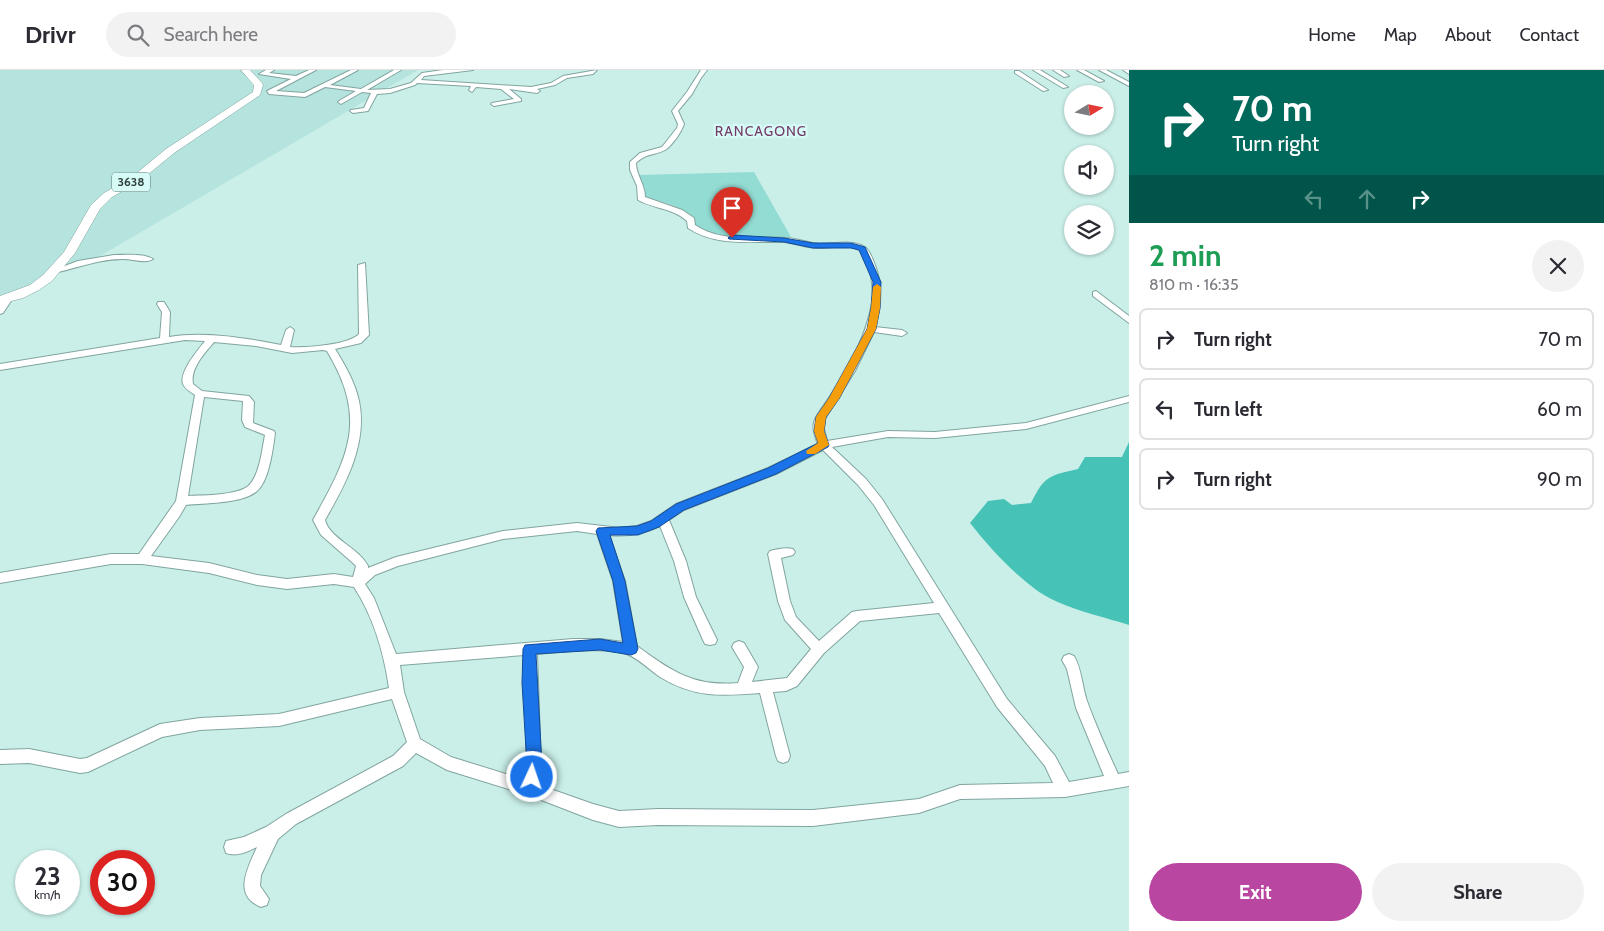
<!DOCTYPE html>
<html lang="en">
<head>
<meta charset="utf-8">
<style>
  body { margin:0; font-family:Cabin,sans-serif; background:#f2f2f3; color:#2b2b33; height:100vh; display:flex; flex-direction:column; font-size:19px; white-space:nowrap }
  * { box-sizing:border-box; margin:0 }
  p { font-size:16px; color:#7c7c81 }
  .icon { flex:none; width:28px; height:28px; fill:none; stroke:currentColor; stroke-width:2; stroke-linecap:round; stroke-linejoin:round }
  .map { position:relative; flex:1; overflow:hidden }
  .drawer { display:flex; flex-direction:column; background:#fff; width:475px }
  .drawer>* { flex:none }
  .top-card { background:#00695c; color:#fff; overflow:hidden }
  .needle { width:32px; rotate:80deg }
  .tools { position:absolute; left:1064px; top:15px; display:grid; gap:10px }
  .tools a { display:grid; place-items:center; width:50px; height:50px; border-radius:50%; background:#fff; box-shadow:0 1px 4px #0004; font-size:25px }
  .speed { position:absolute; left:15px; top:780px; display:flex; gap:10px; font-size:25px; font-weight:700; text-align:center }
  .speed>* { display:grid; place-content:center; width:65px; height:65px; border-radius:50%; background:#fff; box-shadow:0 1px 4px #0004; line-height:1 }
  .speed small { font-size:12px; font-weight:400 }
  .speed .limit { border:8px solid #d22; background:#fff; color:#111 }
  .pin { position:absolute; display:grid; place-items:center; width:42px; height:42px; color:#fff; margin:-51px -21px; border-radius:50% 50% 50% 0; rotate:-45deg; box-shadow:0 0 5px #0007 }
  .pin .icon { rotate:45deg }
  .me { position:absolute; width:55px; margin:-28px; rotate:3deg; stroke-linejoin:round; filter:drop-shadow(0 0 4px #0008) }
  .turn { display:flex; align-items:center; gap:18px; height:105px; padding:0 20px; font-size:22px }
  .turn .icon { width:65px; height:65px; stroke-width:2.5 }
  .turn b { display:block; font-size:35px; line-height:42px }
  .lanes { display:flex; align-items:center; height:48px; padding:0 20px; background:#0003; justify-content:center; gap:25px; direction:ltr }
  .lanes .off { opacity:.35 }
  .round { display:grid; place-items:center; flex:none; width:52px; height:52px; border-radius:26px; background:#f2f2f3 }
  .overview { display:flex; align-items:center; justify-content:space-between; height:85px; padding:0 20px }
  h1 { font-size:30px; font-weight:700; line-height:38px; color:#1e9e55 }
  .action { display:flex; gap:10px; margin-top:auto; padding:10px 20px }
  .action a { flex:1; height:58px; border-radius:30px; background:#b946a0; color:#fff; font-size:20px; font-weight:700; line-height:58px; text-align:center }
  .action a+a { background:#f2f2f3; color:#2b2b33 }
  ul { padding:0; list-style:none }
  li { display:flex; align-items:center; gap:15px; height:62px; margin:0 10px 8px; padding:0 10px; border:2px solid #e1e1e2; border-radius:8px }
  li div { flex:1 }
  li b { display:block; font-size:19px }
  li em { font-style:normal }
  header { display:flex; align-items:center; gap:30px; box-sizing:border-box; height:70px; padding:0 25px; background:#fff; border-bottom:1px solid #e1e1e2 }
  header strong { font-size:24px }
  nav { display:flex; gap:28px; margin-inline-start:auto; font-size:18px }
  .search { width:350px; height:45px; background:#f2f2f3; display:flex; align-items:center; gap:12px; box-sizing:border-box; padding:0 18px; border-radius:28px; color:#7c7c81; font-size:19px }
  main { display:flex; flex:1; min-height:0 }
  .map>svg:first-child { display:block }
  .built { fill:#b5e3dd }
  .green { fill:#93dcd3 }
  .water { fill:#47c2b7 }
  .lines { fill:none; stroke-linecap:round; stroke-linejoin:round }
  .street-casing { stroke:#81a49f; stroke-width:2 }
  .primary-casing { stroke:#81a49f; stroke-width:1 }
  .street { fill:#fff; fill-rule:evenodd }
  .primary { fill:#fff; fill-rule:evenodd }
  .route { fill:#1a73e8; stroke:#114b97 }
  .slow { fill:#f59e0b }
  .labels { text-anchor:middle; stroke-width:4.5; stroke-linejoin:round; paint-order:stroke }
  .shield { fill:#d7fcf7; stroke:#617774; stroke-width:1 }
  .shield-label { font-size:12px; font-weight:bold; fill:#2f3e3c }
  .far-quarter-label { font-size:14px; letter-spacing:1px; fill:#743a66; stroke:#d7fcf7 }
</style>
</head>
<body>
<header>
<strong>Drivr</strong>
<div class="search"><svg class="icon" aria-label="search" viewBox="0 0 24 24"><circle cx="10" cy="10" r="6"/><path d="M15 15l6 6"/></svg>Search here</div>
<nav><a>Home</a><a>Map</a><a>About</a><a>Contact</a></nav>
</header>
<main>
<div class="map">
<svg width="1129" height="861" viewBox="0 0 1129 861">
  <rect width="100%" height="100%" fill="#caefe9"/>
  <path class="built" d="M0,0H418L88,193L47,203L34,214L0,227Z"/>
  <path class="green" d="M754,102L791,167C767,168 717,170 696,158C691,154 690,146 685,142C674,134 656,130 642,126L638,105Z"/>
  <path class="water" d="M1129,372V555C1101,546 1058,537 1035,519C1010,500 989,477 970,453L988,431L1004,429L1012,435L1031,433C1045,405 1049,406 1078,399L1085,387H1122Z"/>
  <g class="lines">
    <defs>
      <g id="street">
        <path d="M266,0H274L269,3L296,6L309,0H316L276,21L304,23L351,0H358L330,15L361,19L394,0H401L367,20L390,19L411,13L422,3L443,0H473L424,6L421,10L531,17L551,13L563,6L597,0L593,4L567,8L555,15L537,19L540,21L537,23L509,19L521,29V31L494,36L491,34L492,33L514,29L501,19L476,17L472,22L469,20L471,16L417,13L415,15L390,23L377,24L368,41L353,43L350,41L351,40L364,38L371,23L362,22L341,34L338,32L339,31L356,21L325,17L305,27L269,24L267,21L291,9L259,4Z"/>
        <path d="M701,0H707L701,8L692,24L678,41L684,54C682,61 672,76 665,80C654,86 648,82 636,93C636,105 645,114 645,127L682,140L694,148L695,155C721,173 755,166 785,168C797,168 807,173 819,174C833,174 848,170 861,175C868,178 870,183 873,190C883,213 882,233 875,257L902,260L907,263L902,266L874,262L855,301L825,349L824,359L827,371L888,361L935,362L1026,353L1129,326V332L1026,359L935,368L888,367L832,377L866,409L882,429L1007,629L1055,686L1069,712L1104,706L1076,638L1067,599L1062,590L1064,586L1069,584L1074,586C1082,600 1082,616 1087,631C1096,656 1107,680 1118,704L1129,702V716L1065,727L960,729L919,743L813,756L658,755L619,757L593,750L531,726L447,700L416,683L403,696L296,754L278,769L261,805L260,816L269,829L267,835L261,837C232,825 248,798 257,777C247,782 237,787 226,783L224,777L226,771L244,767L266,757L286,744L393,686L407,672L392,629L279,656L200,660L162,667L88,702L80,703L29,693L0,694V680L29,679L80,689L87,688L160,654L200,648L279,644L389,618C384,583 373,546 354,517L334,514L287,519L257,515L209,503L142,494H111L0,513V503L111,484H139L176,431L195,325C191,322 185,319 183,314C179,302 198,280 205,271L185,270L0,300V294L160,268L162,242L157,234L158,232H164L170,242L169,267C204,261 246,268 281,275L286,260L290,257L294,260L290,277C305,278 349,275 359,264L358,195L365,193L369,265L361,273L335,279C345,295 355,312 359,331C368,374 345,415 325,450C330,469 358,477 368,496V498L396,487L503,461L577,453L620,458L637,456L651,451L676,434L768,398L818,374C815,367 812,359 814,352C817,342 825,335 830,326C849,298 866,267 872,233C874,221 871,187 859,180C847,173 830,179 818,178C806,178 795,173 784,172C752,171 716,177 688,158L687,151C673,138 654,139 638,130L637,116L630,100V92L640,83L662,77L677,58L678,54L672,41L687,22ZM214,272L256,276L292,283L323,280L327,281C368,349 349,386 313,450L321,465L353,493L356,496L353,507L334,504L287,509L257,505L209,493L151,486L179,447L186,435C204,433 243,434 257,421C269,411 273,379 275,363L274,361L253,353L254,332L249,326L202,321L193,314C190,298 205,283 214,272ZM204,327L243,331L242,350L245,357L265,365C262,380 260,401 251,413C243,426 203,425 188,426ZM823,380L858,415L874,435L934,533L857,541L852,542L819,571L796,547L790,531L781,488L793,485L795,482L793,479C786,477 777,479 770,481L768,484L778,531L785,550L811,579L787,608L752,612L758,597L744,573L739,571L734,573L732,577L744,597L738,613C694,617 671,601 637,576L625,511L609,465C627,467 644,464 660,456L674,491L684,527L703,570L705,574L710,575L715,574L717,570L696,527L686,491L669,450L684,440L776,404ZM577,461L597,464L613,511L623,572L600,569H573L396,584L374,528L365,514L375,505L398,496L503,469ZM939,543L997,637L1045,696L1053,713L960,715L919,729L813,740L658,739L619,741L593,734L539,715L541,695L537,584C558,582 610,576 629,585C640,590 650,600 660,607C694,628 721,626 760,623L776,686L778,691L783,693L788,691L790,686L773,622L786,621L797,616L824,583L860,551ZM524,585L527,695L525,710L451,687L420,669L404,622L400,595Z"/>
        <path d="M1033,0H1040L1068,17L1063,18Z"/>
        <path d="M1053,0H1060L1069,6L1064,7Z"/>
        <path d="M1077,0H1084L1104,11L1099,12Z"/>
        <path d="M1099,0H1106L1129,12V16Z"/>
        <path d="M1123,0H1129V4Z"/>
        <path d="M1015,1H1019L1048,20L1043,21L1015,3Z"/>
        <path d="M114,185C125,185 143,183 153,189C146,194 132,189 123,189C100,189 80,197 58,202L54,200L78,191Z"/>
        <path d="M1096,221L1129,246V253L1093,226V222Z"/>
        <path d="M9,225L13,228L3,243L0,244V233Z"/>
      </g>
      <path id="primary" d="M241,0H250L262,13L263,15L260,25L174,83L140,111L112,127L100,139L75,183L52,211L39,220L23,228L0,234V226L30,215L43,205L64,182L91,135L104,123L132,107L166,79L253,22L254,15Z"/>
    </defs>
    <use href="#street" class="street-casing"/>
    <use href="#primary" class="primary-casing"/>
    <use href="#street" class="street"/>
    <use href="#primary" class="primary"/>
  </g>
  <path class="route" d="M732,165L784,168L813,173H851L865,177L881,212L880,238L876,259L839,329L826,347L824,361L829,375L828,377L776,404L684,440L659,457L638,465H610L625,511L638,579L636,583L631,585L600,580L536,584L542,696L538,712L532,714L527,712L525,707L527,696L522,613L523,579L525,575L600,569L623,573L613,511L596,461L598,458L637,456L651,451L676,434L768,398L818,373L814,361L816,347L829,328L867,259L871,238L873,212L859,180L851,178H813L784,172L729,169L728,168Z"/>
  <path class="slow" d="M877,214L881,217L880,238L876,259L839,329L826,347L824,361L829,375L815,384H807L806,381L818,373L814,361L816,347L829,328L867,259L871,238L873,217Z"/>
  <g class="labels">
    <rect class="shield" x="112" y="102.5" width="38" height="19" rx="4"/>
    <g class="shield-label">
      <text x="131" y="116">3638</text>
    </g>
    <g class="far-quarter-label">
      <text x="761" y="66">RANCAGONG</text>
    </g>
  </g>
</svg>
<div class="tools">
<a><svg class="needle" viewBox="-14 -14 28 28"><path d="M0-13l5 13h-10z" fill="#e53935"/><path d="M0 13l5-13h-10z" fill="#7c7c81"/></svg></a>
<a><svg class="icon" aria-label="sound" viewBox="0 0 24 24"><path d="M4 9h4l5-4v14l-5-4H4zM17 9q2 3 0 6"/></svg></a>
<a><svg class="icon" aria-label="layers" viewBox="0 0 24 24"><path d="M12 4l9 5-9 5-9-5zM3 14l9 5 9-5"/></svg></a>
</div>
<div class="speed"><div>23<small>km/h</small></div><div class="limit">30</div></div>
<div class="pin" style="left:732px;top:168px;background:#d93025"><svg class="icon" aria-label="arrive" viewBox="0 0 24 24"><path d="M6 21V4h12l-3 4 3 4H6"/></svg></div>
<svg class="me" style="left:532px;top:707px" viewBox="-20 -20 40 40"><circle r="17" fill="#1a73e8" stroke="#fff" stroke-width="3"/><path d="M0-11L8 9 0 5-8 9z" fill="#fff"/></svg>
</div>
<section class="drawer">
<div class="top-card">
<div class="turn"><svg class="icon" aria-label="right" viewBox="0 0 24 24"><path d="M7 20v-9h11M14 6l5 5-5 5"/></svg><div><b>70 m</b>Turn right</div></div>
<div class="lanes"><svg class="icon off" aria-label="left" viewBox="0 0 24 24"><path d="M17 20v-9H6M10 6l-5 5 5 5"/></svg><svg class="icon off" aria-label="ahead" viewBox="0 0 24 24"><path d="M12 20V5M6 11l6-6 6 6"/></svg><svg class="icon" aria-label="right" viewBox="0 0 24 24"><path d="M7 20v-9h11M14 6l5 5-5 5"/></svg></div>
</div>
<div class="overview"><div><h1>2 min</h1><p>810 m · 16:35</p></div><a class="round"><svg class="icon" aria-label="close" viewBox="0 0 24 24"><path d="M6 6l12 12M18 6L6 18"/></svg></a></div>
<ul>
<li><svg class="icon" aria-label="right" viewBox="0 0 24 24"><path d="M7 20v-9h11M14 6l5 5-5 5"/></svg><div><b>Turn right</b></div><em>70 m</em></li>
<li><svg class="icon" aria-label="left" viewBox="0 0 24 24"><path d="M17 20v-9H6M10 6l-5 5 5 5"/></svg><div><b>Turn left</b></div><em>60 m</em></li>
<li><svg class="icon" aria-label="right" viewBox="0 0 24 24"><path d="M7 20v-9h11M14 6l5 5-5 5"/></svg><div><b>Turn right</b></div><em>90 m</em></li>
</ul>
<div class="action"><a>Exit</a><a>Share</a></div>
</section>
</main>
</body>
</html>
